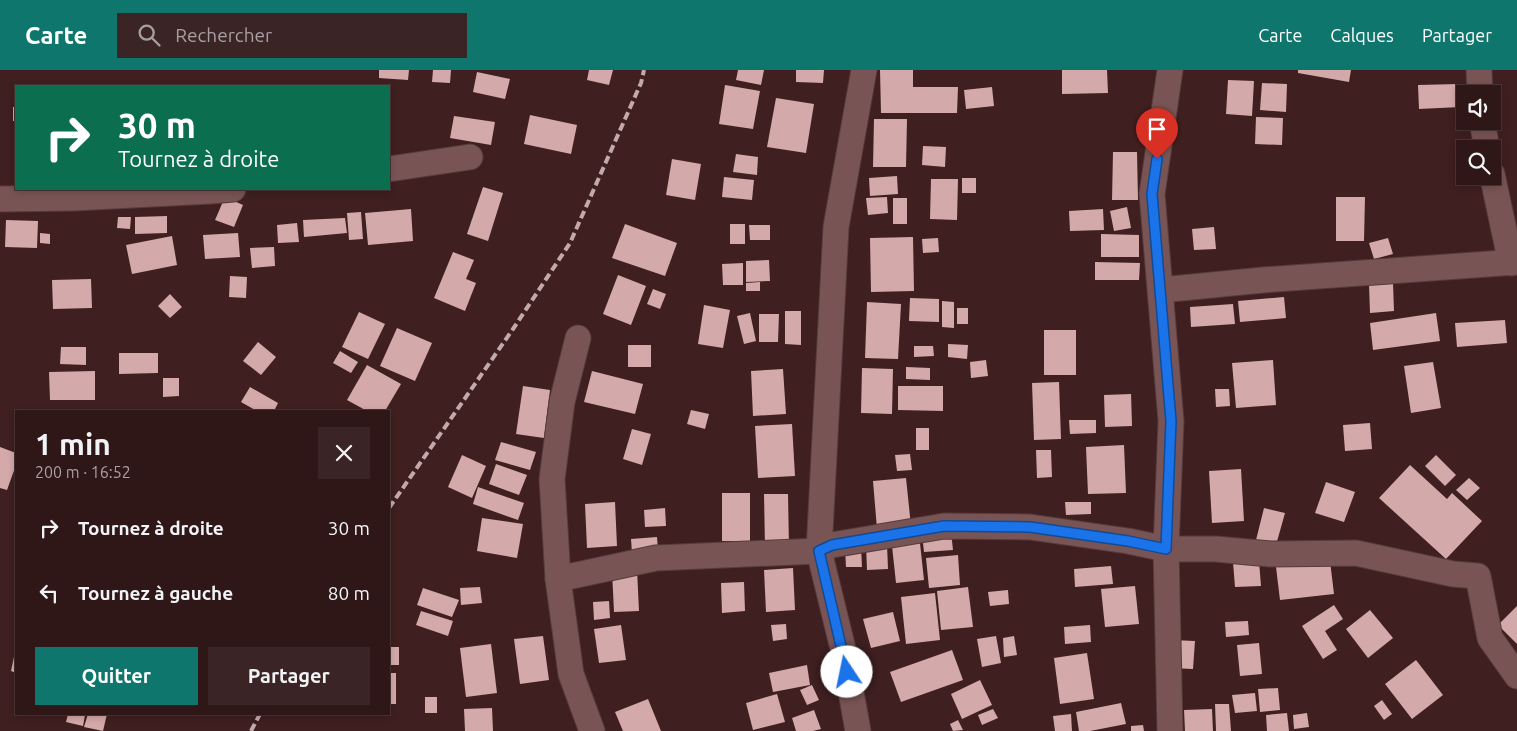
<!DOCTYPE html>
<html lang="fr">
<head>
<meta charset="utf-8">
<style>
  body { margin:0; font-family:Ubuntu,sans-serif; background:#3b2425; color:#f1f3f6; height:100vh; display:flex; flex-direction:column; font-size:19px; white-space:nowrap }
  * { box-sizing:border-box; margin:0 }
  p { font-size:16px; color:#a79fa2 }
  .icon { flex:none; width:28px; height:28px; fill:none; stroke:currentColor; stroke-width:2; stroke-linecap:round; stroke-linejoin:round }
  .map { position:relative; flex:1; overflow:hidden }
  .sheet { position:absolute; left:15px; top:340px; width:375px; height:305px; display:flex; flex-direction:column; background:#2f1718; border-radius:0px; box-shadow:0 2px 8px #0003,0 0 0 1px #4a3637 }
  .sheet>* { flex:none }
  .top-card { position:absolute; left:15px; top:15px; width:375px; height:105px; border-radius:0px; box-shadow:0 2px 8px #0003,0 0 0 1px #4a3637; background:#0b6e4f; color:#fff; overflow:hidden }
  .controls { position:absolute; left:1456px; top:15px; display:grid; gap:10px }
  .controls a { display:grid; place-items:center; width:45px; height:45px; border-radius:0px; background:#2f1718; box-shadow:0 2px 8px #0003,0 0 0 1px #4a3637; font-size:25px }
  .pin { position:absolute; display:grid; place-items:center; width:42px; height:42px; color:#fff; margin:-51px -21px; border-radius:50% 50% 50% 0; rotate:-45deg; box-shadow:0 0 5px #0007 }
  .pin .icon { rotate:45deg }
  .me { position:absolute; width:55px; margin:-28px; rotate:349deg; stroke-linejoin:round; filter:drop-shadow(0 0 4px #0008) }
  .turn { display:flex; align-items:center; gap:18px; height:105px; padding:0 20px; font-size:22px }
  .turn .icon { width:65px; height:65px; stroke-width:2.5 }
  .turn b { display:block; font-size:35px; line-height:42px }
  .round { display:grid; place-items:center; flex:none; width:52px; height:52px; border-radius:0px; background:#3b2425 }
  .summary { display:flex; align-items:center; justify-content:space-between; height:85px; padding:0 20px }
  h1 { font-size:30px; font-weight:700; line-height:38px }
  .cta { display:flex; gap:10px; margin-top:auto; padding:10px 20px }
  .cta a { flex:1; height:58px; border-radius:0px; background:#0f766e; color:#fff; font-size:20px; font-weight:700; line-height:58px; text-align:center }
  .cta a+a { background:#3b2425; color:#f1f3f6 }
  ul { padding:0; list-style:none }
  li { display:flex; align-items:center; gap:15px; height:65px; padding:0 20px }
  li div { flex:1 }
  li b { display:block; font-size:19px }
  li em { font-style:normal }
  header { display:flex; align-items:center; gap:30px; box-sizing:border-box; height:70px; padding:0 25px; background:#0f766e; color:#fff }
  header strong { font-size:24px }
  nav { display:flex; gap:28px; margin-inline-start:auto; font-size:18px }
  .search { width:350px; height:45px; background:#3b2425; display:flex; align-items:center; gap:12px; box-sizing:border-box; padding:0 18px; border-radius:0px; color:#a79fa2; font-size:19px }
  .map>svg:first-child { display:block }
  .building { fill:#d4a9a9 }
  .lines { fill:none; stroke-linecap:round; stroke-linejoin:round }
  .minor-casing { stroke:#573b3d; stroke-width:27 }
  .minor { stroke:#795454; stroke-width:25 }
  .rail { stroke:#c2aaab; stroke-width:4; stroke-dasharray:8 4; stroke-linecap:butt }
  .route-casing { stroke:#114b97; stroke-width:12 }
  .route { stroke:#1a73e8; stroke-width:9 }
</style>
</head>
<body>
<header>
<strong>Carte</strong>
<div class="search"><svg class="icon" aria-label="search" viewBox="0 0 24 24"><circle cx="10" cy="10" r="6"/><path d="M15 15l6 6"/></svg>Rechercher</div>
<nav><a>Carte</a><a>Calques</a><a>Partager</a></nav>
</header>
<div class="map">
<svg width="1517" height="661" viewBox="0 0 1517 661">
  <rect width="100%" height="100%" fill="#3f1f20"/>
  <g class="building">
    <path d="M379,0H409L408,10L379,8Z"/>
    <path d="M433,0H451L450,13L432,12Z"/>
    <path d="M589,0H613L609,15L587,10Z"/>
    <path d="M738,0H764L761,15L736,10Z"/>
    <path d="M796,0H824L823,13L796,12Z"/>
    <path d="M880,0H913V17H958L957,43H881Z"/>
    <path d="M1062,0H1107L1108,23L1062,24Z"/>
    <path d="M1298,0H1351L1349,12L1298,3Z"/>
    <path d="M477,2L510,9L505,29L473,22Z"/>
    <path d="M1228,10L1254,11L1252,46L1226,44Z"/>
    <path d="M1262,13L1287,14L1286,42L1260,40Z"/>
    <path d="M1458,14L1460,37L1419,39L1418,15Z"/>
    <path d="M725,15L760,21L753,59L719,54Z"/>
    <path d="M992,17L994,36L966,39L964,20Z"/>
    <path d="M776,28L814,34L806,83L767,77Z"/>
    <rect x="13" y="37" width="3" height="14"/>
    <path d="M530,45L577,55L571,84L524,74Z"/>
    <path d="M454,46L495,52L491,75L450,68Z"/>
    <path d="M1256,47L1283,48L1282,75L1255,74Z"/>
    <path d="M874,49H907L906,97H873Z"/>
    <path d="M923,76L946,77L945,97L922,95Z"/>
    <path d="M1113,82H1137L1138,130H1112Z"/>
    <path d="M736,84L758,87L757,105L733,102Z"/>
    <path d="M672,89L701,94L695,130L666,125Z"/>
    <path d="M897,106L898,124L870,126L869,108Z"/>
    <path d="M724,107L754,110L752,130L722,127Z"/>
    <rect x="962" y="108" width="14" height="15"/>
    <path d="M931,109H958L957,150L930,149Z"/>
    <path d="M483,117L503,123L488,171L467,164Z"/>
    <path d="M225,127L243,135L234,157L215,150Z"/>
    <path d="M887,127L888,143L868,145L866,128Z"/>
    <path d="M1336,127H1365L1364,171H1336Z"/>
    <rect x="893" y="128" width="14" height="26"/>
    <path d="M1127,137L1131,158L1114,161L1110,141Z"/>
    <path d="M411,139L413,171L368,175L365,143Z"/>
    <path d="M1103,139L1104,160L1070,161L1069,141Z"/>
    <path d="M361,142L363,169L349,170L347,143Z"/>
    <path d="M167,146V163L135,164V147Z"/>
    <path d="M118,147H131L130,159L117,158Z"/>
    <path d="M345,148L347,163L304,167L303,150Z"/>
    <path d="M6,150L38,151L37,178L5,177Z"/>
    <path d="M297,153L299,172L278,173L277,155Z"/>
    <path d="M625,154L677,173L665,206L612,188Z"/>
    <rect x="730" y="154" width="15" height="20"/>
    <path d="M749,155H770V170H750Z"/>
    <path d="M1214,157L1216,179L1194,180L1192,159Z"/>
    <path d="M40,163L50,164V174L40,173Z"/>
    <path d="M238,163L240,187L205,189L203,165Z"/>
    <path d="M1101,164L1139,165V187H1101Z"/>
    <path d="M172,166L177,195L132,204L126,175Z"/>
    <path d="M913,167L914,221L871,222L870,168Z"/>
    <path d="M938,168L939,182L923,183L922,169Z"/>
    <path d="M1388,168L1393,184L1374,189L1369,173Z"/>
    <path d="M274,177L275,196L252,198L250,178Z"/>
    <path d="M453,182L474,190L466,209L476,213L465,241L434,228Z"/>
    <path d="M769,190L770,211L746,212V191Z"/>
    <path d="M1095,192L1140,193L1139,210H1095Z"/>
    <path d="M743,193V215H723L722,194Z"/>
    <path d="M618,205L646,216L631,255L603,244Z"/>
    <path d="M230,206L247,207L246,228L229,227Z"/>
    <path d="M91,209L92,238L53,239L52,210Z"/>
    <path d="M760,212V221H746V213Z"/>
    <path d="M1393,213L1394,241L1370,243L1369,214Z"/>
    <path d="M653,219L666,224L660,239L647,234Z"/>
    <path d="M170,224L182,237L170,248L158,236Z"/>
    <path d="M1284,227L1286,248L1240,252L1238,231Z"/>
    <path d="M910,228L939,229V252L909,251Z"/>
    <path d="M942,231L954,232V258L942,257Z"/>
    <path d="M867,232L901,234L898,289L865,288Z"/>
    <path d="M1233,234L1235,254L1191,257L1190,237Z"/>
    <path d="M704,235L730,240L723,278L698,274Z"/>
    <rect x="957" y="238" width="11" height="16"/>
    <path d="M785,241H801V275L785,274Z"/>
    <path d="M359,242L385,254L368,289L342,277Z"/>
    <path d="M750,243L756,271L744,274L737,246Z"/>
    <path d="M1436,243L1440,271L1373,280L1370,253Z"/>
    <path d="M759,244H779L778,272H759Z"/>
    <path d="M1505,250L1507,273L1457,277L1455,253Z"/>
    <path d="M397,258L432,273L415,311L380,296Z"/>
    <rect x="1044" y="260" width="32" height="45"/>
    <path d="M258,272L276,287L261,305L243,291Z"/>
    <path d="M948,274L968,275L967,289L948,287Z"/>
    <rect x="628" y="275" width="23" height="22"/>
    <path d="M914,276H933L934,286L914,287Z"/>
    <path d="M61,277H86V295L60,294Z"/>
    <path d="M340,281L358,292L351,303L333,293Z"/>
    <path d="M119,283H158V303L119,304Z"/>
    <path d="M986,290L988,306L971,308L970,292Z"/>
    <path d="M1273,290L1276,335L1236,338L1232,293Z"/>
    <path d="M1433,292L1441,338L1411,343L1404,296Z"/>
    <path d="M367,295L401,314L385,341H367L347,330Z"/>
    <path d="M906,297L930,298V310L906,309Z"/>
    <path d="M862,298L893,299L892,344L861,343Z"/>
    <path d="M783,299L786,344L753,346L751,301Z"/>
    <path d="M95,301V330H50L49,302Z"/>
    <path d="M592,301L643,314L635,344L584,332Z"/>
    <path d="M163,308H179V326L163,327Z"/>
    <path d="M1059,312L1061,369L1034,370L1032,313Z"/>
    <path d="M523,316L550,320L544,368L516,364Z"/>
    <path d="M898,316H943V341L898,340Z"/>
    <path d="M250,317L278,333L274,341H257L241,332Z"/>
    <path d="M1215,319H1229L1230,336L1216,337Z"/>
    <path d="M1131,324L1132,356L1105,357L1104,325Z"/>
    <path d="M691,340L709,344L705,359L687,354Z"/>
    <path d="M1069,350H1096V363L1070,364Z"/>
    <path d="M1370,353L1372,379L1345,381L1343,355Z"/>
    <path d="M792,354L795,406L758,408L755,356Z"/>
    <rect x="916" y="358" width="13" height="22"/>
    <path d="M632,359L651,364L642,395L623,389Z"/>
    <path d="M501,372L536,382L530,400L495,390Z"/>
    <path d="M1124,375L1126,423L1088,424L1086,377Z"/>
    <path d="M0,377L16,383V395L7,420L0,418Z"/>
    <path d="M1036,380H1051L1052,407L1037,408Z"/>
    <path d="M910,384L912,400L897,401L895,385Z"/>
    <path d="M462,385L486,396L472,428L448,417Z"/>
    <path d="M1436,385L1456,405L1445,416L1425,396Z"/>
    <path d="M496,394L527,405L519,425L489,414Z"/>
    <path d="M1410,395L1447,429L1452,423L1482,451L1446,489L1379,428Z"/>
    <path d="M1241,399L1244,451L1212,453L1209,401Z"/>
    <path d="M906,408L911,456L877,459L873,411Z"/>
    <path d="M1469,408L1480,418L1467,430L1456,420Z"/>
    <path d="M1326,412L1355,422L1344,452L1315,443Z"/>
    <path d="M478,417L524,433L518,450L473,434Z"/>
    <rect x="722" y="423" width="28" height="48"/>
    <path d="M764,424H788L789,477H765Z"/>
    <path d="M615,432L617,476L587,478L585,434Z"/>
    <path d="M1065,432H1091V444L1066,445Z"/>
    <path d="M665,438L666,456L645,457L644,440Z"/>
    <path d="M1264,438L1285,443L1276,475L1256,470Z"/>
    <path d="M482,448L523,454L517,488L477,481Z"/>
    <path d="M951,462L953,480L924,482L922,464Z"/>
    <path d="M657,467L658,481L632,483L631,469Z"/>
    <path d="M920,473L924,510L896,513L892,476Z"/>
    <path d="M887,474L888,499L867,500L866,475Z"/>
    <path d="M861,477L862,497H846L845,478Z"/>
    <path d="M958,485L960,515L929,518L926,488Z"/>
    <path d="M1259,491L1261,516L1235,517L1233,492Z"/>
    <path d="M1330,491L1334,524L1280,530L1276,497Z"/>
    <path d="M1111,496L1113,514L1075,517L1074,499Z"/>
    <path d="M793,498L795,540L766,542L764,500Z"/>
    <path d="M637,499L639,541L614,542L612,501Z"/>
    <path d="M744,512L745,541L722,543L721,513Z"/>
    <path d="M1135,516L1139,554L1105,557L1101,519Z"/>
    <path d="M480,517L482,533L461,535L460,518Z"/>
    <path d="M968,517L973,557L941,560L937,521Z"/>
    <path d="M423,518L459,530L452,547L417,535Z"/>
    <path d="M1008,520L1009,534L990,536L988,522Z"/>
    <path d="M935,523L940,570L906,574L901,527Z"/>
    <path d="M609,531L610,548L594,550L593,532Z"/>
    <path d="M1334,535L1343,549L1325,561L1337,580L1323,589L1302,556Z"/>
    <path d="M1517,536V574L1498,555Z"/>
    <path d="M1370,540L1393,568L1368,588L1346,559Z"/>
    <path d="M421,541L453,551L448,566L416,555Z"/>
    <path d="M893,542L900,571L871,578L863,549Z"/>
    <path d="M1248,551L1249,565L1226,567L1225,552Z"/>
    <path d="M786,554L787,569L773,571L771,555Z"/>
    <path d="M621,555L626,590L599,593L594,559Z"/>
    <path d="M1090,555L1091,572L1065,574L1064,557Z"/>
    <path d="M543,566L549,610L520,614L514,569Z"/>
    <path d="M996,566L1001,593L982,597L977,569Z"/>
    <path d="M1014,566L1017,585L1004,587L1003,568Z"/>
    <path d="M1172,570L1195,571L1193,599L1170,598Z"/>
    <path d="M1259,573L1262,604L1240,606L1237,575Z"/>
    <path d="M491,574L497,623L466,627L460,578Z"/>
    <rect x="389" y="577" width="10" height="18"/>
    <path d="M952,580L963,610L901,632L890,602Z"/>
    <path d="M15,582H16V603L11,601Z"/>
    <path d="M1087,583L1094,629L1060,634L1054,588Z"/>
    <path d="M1416,590L1443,625L1412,649L1385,614Z"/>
    <path d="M807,595L810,615L773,622L769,603Z"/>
    <rect x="389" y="603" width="7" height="31"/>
    <path d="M980,610L992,635L962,649L951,624Z"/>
    <path d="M812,615L819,630L807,635L800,620Z"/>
    <path d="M1278,618L1280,640L1260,642L1258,619Z"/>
    <path d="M1255,623L1257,641L1235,643L1232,625Z"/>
    <path d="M777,624L785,652L753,660L746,633Z"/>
    <rect x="425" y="627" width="12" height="16"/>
    <path d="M648,629L661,661H623L615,642Z"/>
    <path d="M1382,630L1392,644L1384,650L1374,636Z"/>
    <path d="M1121,633L1126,654L1090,661H1079L1076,642Z"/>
    <path d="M1215,634H1229L1231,661H1216Z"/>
    <path d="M492,638L493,661H465L464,639Z"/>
    <path d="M993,639L998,648L982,655L978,645Z"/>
    <path d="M1212,639L1213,661H1185L1184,640Z"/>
    <path d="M814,640L821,659L813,661H796L792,648Z"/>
    <path d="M1287,643L1289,661H1267L1266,645Z"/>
    <path d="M1307,643L1309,657L1294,659L1293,645Z"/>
    <path d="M68,644L85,645L83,656L66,652Z"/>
    <path d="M88,644H107L103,661L84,657Z"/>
    <path d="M1071,644L1072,661H1055L1053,646Z"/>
    <path d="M958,650L963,660L953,661L950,654Z"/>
    <path d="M1143,655L1144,661H1131V656Z"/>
  </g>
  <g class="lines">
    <defs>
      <g id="minor">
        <path d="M1170,0L1152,124L1171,351L1166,479L1170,661"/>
        <path d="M1479,0L1480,24"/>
        <path d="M1482,51L1487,79"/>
        <path d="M389,99L470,87"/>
        <path d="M1492,104L1511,193"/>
        <path d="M0,129L74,128L211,121L233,119"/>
        <path d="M1161,220L1263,210L1517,192"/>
        <path d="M578,268L562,332L552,409L558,509L571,604L592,661"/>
        <path d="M558,509L656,488L819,481L832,475L944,456L1030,457L1128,471L1166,479H1216L1270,484L1356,483L1453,504L1478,506L1490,568L1517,606"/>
        <path d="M858,661L844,583L819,481L836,157L864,0"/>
      </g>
    </defs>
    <use href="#minor" class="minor-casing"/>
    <use href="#minor" class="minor"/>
    <g class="rail">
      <path d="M389,438L513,259L570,173L641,13L644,0"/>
      <path d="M251,661L260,644"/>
    </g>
  </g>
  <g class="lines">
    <defs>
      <path id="route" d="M847,602L819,481L832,475L944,456L1030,457L1128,471L1166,479L1171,351L1152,124L1157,89"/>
    </defs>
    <use href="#route" class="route-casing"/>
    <use href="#route" class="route"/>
  </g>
</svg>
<div class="controls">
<a><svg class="icon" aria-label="sound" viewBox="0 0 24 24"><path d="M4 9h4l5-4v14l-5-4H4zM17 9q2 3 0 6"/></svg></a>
<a><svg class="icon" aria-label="search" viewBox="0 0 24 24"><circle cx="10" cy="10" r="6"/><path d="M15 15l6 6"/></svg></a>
</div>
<div class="pin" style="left:1157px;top:89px;background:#d93025"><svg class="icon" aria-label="arrive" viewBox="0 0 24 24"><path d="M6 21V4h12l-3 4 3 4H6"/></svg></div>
<svg class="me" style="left:847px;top:602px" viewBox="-20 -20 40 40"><circle r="19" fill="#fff"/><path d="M0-13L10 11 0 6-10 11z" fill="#1a73e8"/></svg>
<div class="top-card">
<div class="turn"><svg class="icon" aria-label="right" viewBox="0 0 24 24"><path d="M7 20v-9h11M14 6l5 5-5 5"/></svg><div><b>30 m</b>Tournez à droite</div></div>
</div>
<section class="sheet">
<div class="summary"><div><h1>1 min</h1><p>200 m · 16:52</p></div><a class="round"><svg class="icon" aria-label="close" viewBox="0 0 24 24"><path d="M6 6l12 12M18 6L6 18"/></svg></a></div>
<ul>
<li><svg class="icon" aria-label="right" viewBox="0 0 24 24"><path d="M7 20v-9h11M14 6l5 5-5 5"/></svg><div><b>Tournez à droite</b></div><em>30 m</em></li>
<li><svg class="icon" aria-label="left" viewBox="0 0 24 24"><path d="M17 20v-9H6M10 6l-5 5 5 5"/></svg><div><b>Tournez à gauche</b></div><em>80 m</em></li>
</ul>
<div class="cta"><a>Quitter</a><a>Partager</a></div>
</section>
</div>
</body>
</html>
